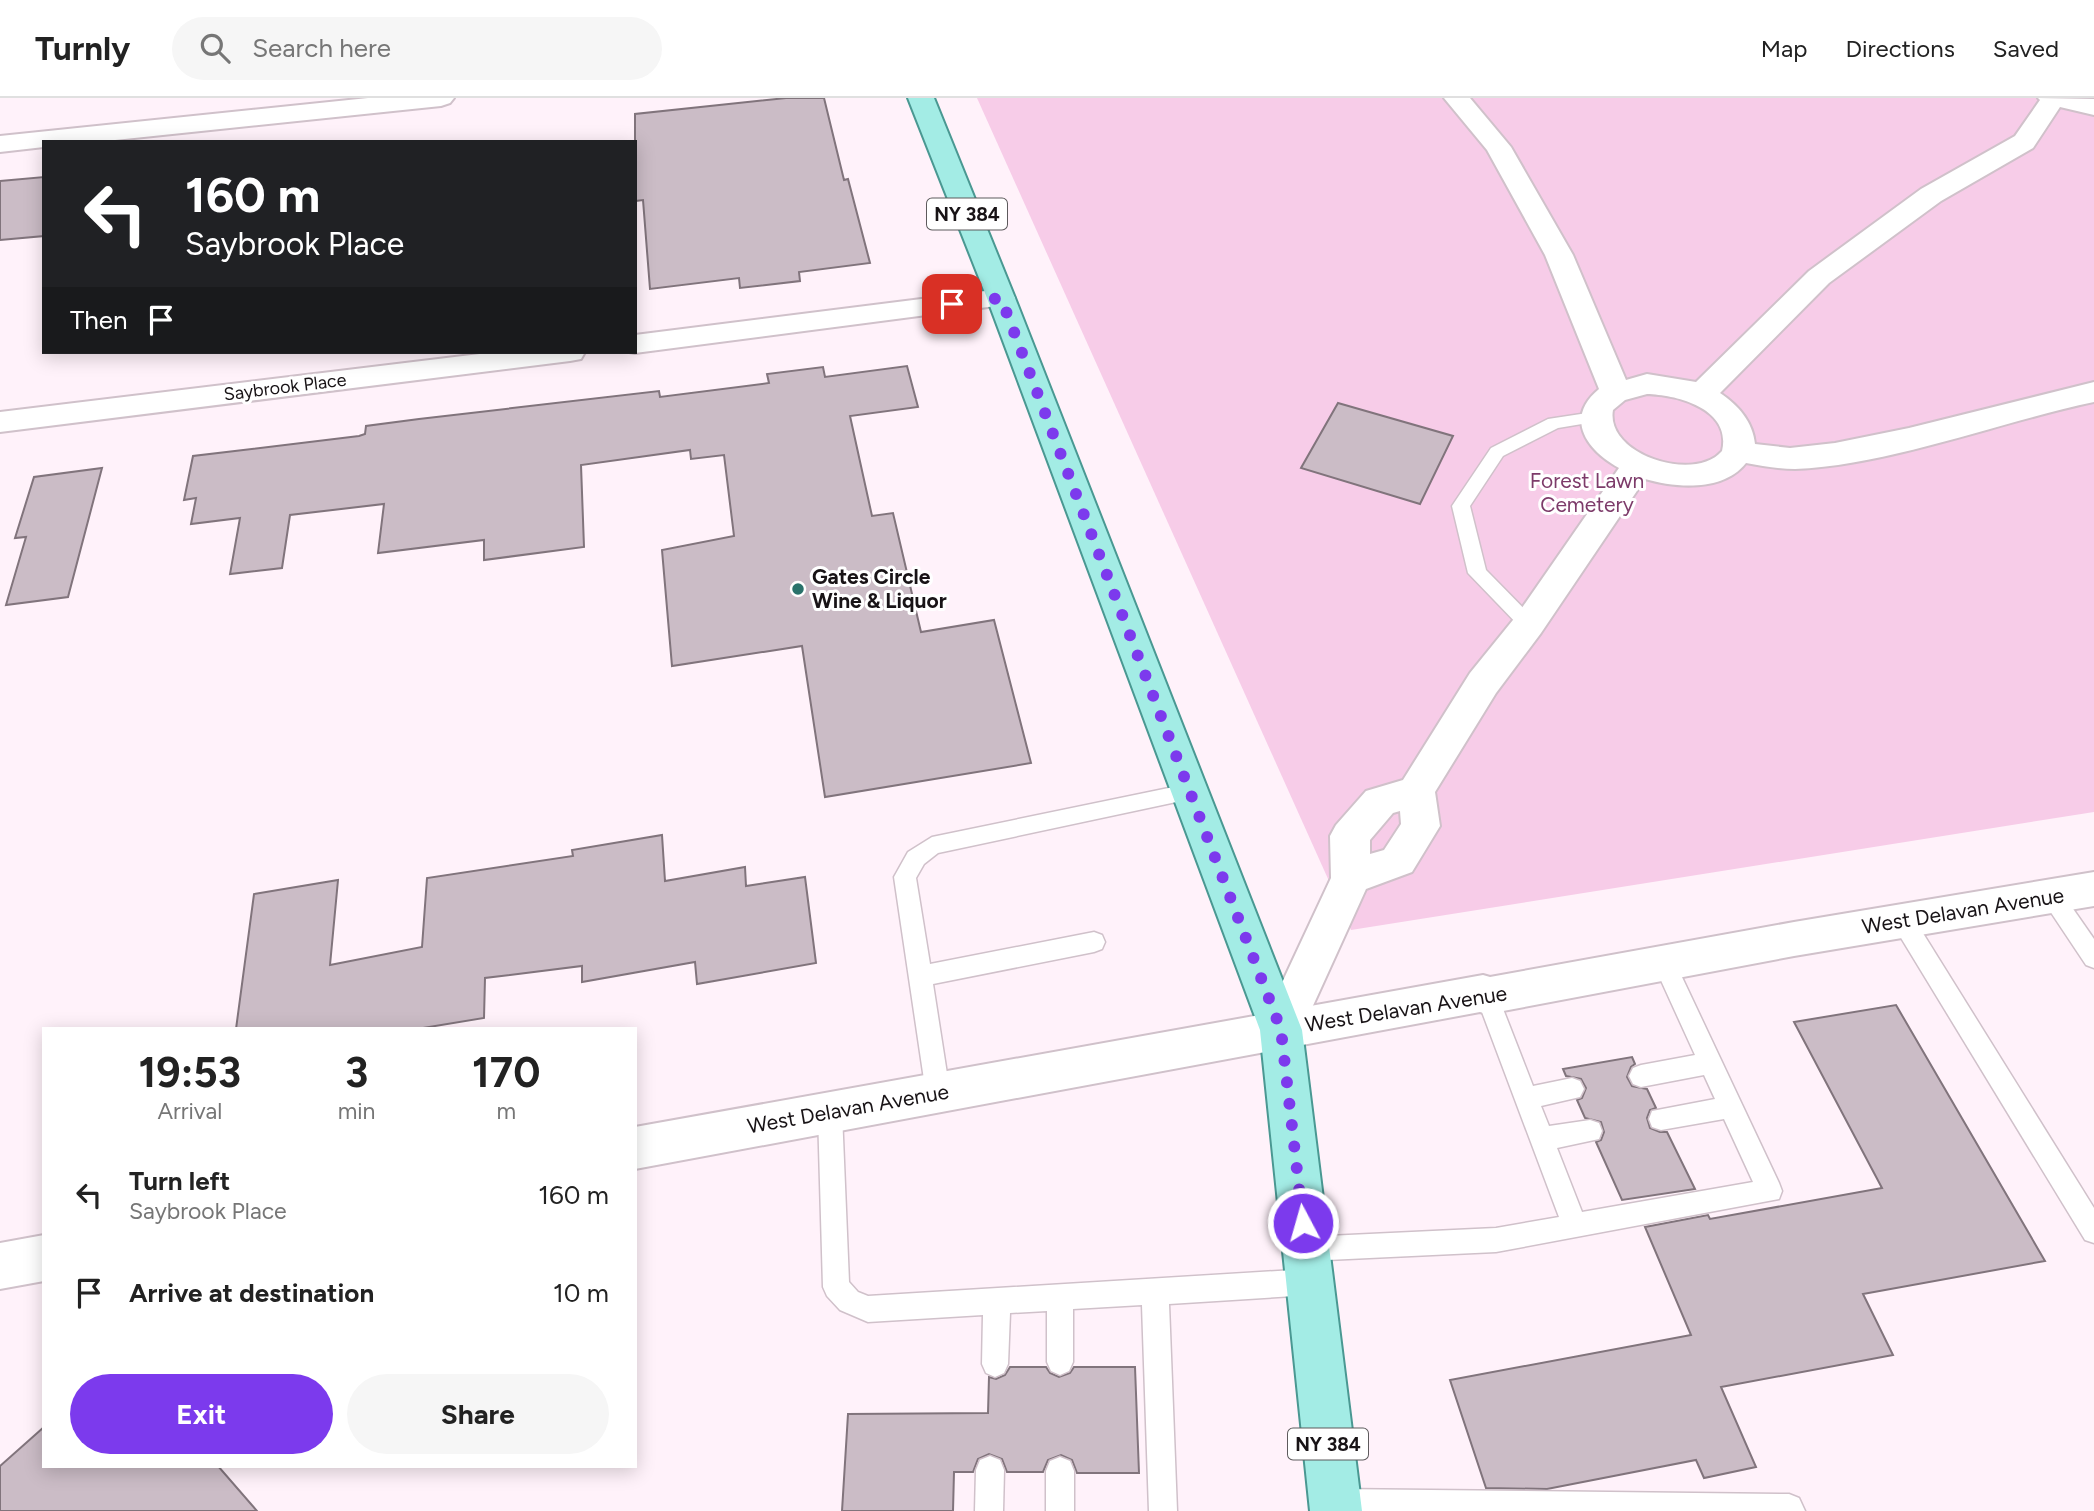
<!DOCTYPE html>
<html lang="en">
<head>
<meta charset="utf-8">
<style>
  body { margin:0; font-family:Figtree,sans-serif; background:#f6f6f6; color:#222; height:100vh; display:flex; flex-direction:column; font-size:26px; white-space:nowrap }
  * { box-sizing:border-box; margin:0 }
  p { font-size:23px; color:#767676 }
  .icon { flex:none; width:38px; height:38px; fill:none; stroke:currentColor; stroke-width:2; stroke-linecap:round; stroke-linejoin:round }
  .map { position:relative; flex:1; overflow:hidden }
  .panel { position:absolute; left:42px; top:929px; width:595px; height:441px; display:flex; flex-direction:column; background:#fff; border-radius:0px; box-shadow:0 4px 18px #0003 }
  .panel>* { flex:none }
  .banner { position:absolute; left:42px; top:42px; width:595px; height:214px; border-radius:0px; box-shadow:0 4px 18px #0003; background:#202124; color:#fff; overflow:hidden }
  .pin { position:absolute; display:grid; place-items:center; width:60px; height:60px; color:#fff; margin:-30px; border-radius:14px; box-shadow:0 4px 10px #0006 }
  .me { position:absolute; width:77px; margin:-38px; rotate:354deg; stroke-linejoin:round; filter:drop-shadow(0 0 5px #0008) }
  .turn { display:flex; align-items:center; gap:24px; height:147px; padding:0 28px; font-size:32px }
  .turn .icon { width:91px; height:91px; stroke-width:2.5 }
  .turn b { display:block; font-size:49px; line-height:60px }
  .then { display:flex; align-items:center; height:66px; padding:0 28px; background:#0003; gap:14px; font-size:26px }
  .eta { display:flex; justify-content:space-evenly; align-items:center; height:119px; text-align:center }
  .eta b { font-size:42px; font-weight:700; line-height:49px }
  .cta { display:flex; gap:14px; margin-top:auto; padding:14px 28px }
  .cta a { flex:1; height:80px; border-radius:42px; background:#7c3aed; color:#fff; font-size:28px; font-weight:700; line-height:80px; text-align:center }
  .cta a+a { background:#f6f6f6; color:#222 }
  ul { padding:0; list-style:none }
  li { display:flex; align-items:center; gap:21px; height:98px; padding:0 28px }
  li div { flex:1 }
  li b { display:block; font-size:26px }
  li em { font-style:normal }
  header { display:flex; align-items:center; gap:42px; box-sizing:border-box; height:98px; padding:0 35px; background:#fff; border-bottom:2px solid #e0e0e0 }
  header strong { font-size:33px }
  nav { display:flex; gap:38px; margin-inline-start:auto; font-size:24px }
  .search { width:490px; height:63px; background:#f6f6f6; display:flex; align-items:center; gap:18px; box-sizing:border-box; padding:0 24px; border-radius:38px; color:#767676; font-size:26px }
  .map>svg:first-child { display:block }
  .green { fill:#f7cce8 }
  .building { fill:#cbbcc6; stroke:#81747c; stroke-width:2 }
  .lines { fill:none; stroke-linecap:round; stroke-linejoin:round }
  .service-casing { stroke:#d0c1ca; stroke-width:3 }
  .minor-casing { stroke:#d0c1ca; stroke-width:4 }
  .tertiary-casing { stroke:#d0c1ca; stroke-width:4 }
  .primary-casing { stroke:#4a9892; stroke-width:4 }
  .service { fill:#fff; fill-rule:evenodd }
  .minor { fill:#fff; fill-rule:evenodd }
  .tertiary { fill:#fff; fill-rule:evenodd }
  .primary { fill:#a3ece5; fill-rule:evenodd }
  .route { stroke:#7c3aed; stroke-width:12; stroke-dasharray:0 21.6 }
  .poi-dot { fill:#29726b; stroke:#fff; stroke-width:2.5 }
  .labels { text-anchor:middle; stroke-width:6; stroke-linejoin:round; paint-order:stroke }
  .far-street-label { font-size:18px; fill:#181316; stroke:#fff }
  .shield { fill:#fff; stroke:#5d5a5c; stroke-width:2 }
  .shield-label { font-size:19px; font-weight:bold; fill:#181316 }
  .park-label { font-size:21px; fill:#7d3b6a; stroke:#fff }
  .poi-label { font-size:21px; font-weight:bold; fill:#181316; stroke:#fff; text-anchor:start }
  .street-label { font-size:21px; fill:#181316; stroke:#fff }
</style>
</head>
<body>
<header>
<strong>Turnly</strong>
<div class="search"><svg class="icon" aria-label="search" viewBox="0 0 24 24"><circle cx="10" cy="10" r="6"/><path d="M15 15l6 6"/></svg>Search here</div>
<nav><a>Map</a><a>Directions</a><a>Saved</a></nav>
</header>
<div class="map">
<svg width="2094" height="1413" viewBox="0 0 2094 1413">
  <rect width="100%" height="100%" fill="#fff2fa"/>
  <path class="green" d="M977,0H2094V714L1351,832Z"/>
  <g class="building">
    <path d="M786,0H824L844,82L848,81L870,165L799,174L800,183L740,190L739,180L650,191L643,102L635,103V16Z"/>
    <path d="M44,79V138L0,142V83Z"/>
    <path d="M907,268L918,309L850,318L872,418L893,415L921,534L994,522L1031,665L825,699L802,548L672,568L662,452L734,438L724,357L691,361L690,352L581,367L584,449L484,462V442L378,455L384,406L290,417L282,470L230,476L240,420L191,426L196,400L184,402L193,358L359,338L365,336L366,328L419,321L659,293L660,299L769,285L767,276L823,269L825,279Z"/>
    <path d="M1338,305L1453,338L1420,406L1301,370Z"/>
    <path d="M102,370L68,499L6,507L26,439L15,440L34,379Z"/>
    <path d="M662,737L665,783L745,769L746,788L805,779L816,865L697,886L695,864L582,884V868L485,880L484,920L417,931H236L254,796L338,782L330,867L422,849L427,780L573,758L572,752Z"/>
    <path d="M1896,907L2045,1163L1863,1196L1893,1257L1721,1289L1756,1369L1704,1380L1696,1362L1547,1391L1486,1390L1450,1282L1691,1237L1645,1129L1708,1117L1710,1121L1882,1090L1794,924Z"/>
    <path d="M1632,959L1635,966L1631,969L1627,979L1632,988L1647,991L1656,1010L1650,1012L1647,1020L1650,1030L1660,1034H1667L1695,1091L1622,1102L1596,1044L1601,1042L1604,1034L1601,1024L1585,1020L1577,1002L1582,1000L1586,990L1581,981L1566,978L1563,971Z"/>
    <path d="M1010,1269H1046L1050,1275L1059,1279L1070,1275L1074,1269H1135L1139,1375H1077L1072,1362L1061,1357L1048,1362L1043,1374H1007L1002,1361L989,1356L978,1361L973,1374H954L953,1413H842L848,1316L988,1315L989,1279L996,1281L1005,1277Z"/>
    <path d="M44,1329V1368H218L257,1413H0V1368Z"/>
  </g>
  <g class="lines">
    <defs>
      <g id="service">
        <path d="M1594,314L1600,315L1602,319L1600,323L1558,330L1503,358L1470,408L1486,472L1539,526L1536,531H1522L1468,475L1452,408L1491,350L1548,321Z"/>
        <path d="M1188,686L1195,688L1198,694L1195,700L938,755L924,766L916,780L930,866L1094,834L1102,837L1105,844L1102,851L1094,854L933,886L950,995L946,1003L938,1006L930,1003L926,995L894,779L908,754L932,739Z"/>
        <path d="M2052,789L2060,792L2094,841V870L2086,867L2044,804L2041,798L2044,792Z"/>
        <path d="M1903,814L1911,816L2094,1110V1145L2085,1142L1895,830L1892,823L1895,816Z"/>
        <path d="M1665,857L1673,860L1779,1085L1782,1093L1779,1101L1496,1154L1306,1163L1297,1160L1293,1151L1297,1142L1306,1139L1496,1130L1559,1119L1476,898L1479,891L1487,888L1495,891L1498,898L1533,988L1572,980L1580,983L1584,991L1580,999L1541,1008L1549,1028L1590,1022L1599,1025L1602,1033L1599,1041L1557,1050L1582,1114L1753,1084L1724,1021L1661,1032L1652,1029L1649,1021L1652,1013L1715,1001L1704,977L1641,989L1633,986L1629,978L1633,970L1641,967L1695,957L1654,867L1657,860Z"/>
        <path d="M830,1004L839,1007L842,1015L849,1184L858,1194L868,1198L1310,1171L1319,1175L1323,1184L1319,1193L1310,1197L1169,1206L1177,1413H1149L1142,1207L1073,1211V1264L1069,1273L1060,1277L1051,1273L1047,1264V1213L1010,1215L1008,1266L1004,1275L995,1279L986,1275L982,1266L983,1217L868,1224L840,1212L827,1198L823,1189L818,1015L821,1007Z"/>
        <path d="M990,1358L1000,1362L1004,1372L1003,1413H975L976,1372L980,1362Z"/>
        <path d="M1060,1359L1070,1363L1074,1373V1413H1046V1373L1050,1363Z"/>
        <path d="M1335,1391L1789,1396L1799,1400L1805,1413H1324L1321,1405L1325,1395Z"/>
      </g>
      <g id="minor">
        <path d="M368,0H454L450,5L441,8L96,44H44V49L0,54V38Z"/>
        <path d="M1444,0H1470L1511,49L1573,157L1626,282L1647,276L1696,284L1809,173L1921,91L2015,38L2040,2L2038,0L2094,1V17L2060,9L2033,50L1941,103L1829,185L1720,295C1738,307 1753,324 1755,346L1790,350L1835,345L1909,330L2094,284V304C1999,324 1890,367 1795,371C1779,371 1762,368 1746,365C1723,394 1676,390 1645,381L1541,535L1496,595L1435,694L1440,728L1412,774L1366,791L1296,945L1281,951L1266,945L1260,932L1331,780L1330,738L1336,727L1366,693L1403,682L1470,575L1517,517L1619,370C1586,352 1564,320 1599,291L1545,157L1487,52ZM1647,296C1678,297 1732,311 1722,353C1695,385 1605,357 1613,312L1625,302ZM1400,713L1401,726L1384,752L1370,756V742L1393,715Z"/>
        <path d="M1001,191L1011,194L1015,200L1011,206L635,255L629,254H635V237Z"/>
        <path d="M496,254H585L581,261L570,263L0,334V314Z"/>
      </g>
      <g id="tertiary">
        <path d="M2094,774V808L1794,858L1487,916L1480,914L635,1071V1029L1483,877L1490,879L1794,824Z"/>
        <path d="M44,1137V1183L0,1191V1145Z"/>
      </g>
      <path id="primary" d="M908,0H934L1015,200L1302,932L1362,1413H1310L1260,932L987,200Z"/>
    </defs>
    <use href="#service" class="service-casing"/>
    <use href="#minor" class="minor-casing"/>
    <use href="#tertiary" class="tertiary-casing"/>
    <use href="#primary" class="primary-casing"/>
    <use href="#service" class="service"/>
    <use href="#minor" class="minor"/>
    <use href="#tertiary" class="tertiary"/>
    <use href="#primary" class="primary"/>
  </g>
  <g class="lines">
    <path class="route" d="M952,206L1001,200L1281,932L1303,1125"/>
  </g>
  <circle class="poi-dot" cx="798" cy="491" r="7"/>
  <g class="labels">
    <g class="far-street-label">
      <text transform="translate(285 289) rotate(-7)" y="6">Saybrook Place</text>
    </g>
    <g class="shield">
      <rect x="927" y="100.5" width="80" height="31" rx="5"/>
      <rect x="1288" y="1330.5" width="80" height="31" rx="5"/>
    </g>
    <g class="shield-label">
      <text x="967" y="123">NY 384</text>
      <text x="1328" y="1353">NY 384</text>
    </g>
    <g class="park-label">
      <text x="1587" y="390">Forest Lawn<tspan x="1587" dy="24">Cemetery</tspan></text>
    </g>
    <g class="poi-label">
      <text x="812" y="486">Gates Circle<tspan x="812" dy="24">Wine &amp; Liquor</tspan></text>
    </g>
    <g class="street-label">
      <text transform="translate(1963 813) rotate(-9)" y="7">West Delavan Avenue</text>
      <text transform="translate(1406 911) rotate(-9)" y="7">West Delavan Avenue</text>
      <text transform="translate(848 1011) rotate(-10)" y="7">West Delavan Avenue</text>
    </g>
  </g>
</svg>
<div class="pin" style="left:952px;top:206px;background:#d93025"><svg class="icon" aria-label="arrive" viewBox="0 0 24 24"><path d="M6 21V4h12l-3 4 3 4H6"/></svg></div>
<svg class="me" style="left:1303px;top:1125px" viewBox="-20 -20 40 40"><circle r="17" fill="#7c3aed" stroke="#fff" stroke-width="3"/><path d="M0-11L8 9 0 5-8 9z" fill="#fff"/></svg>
<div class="banner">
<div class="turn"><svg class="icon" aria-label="left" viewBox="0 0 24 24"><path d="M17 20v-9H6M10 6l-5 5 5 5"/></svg><div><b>160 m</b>Saybrook Place</div></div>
<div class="then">Then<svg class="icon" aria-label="arrive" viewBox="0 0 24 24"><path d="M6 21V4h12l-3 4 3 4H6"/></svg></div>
</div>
<section class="panel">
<div class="eta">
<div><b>19:53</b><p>Arrival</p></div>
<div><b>3</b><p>min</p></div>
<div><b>170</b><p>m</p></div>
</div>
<ul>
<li><svg class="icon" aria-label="left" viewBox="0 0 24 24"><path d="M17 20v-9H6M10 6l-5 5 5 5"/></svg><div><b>Turn left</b><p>Saybrook Place</p></div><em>160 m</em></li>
<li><svg class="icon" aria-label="arrive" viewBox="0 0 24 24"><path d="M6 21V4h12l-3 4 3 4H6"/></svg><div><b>Arrive at destination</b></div><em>10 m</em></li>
</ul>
<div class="cta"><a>Exit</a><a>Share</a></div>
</section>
</div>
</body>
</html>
